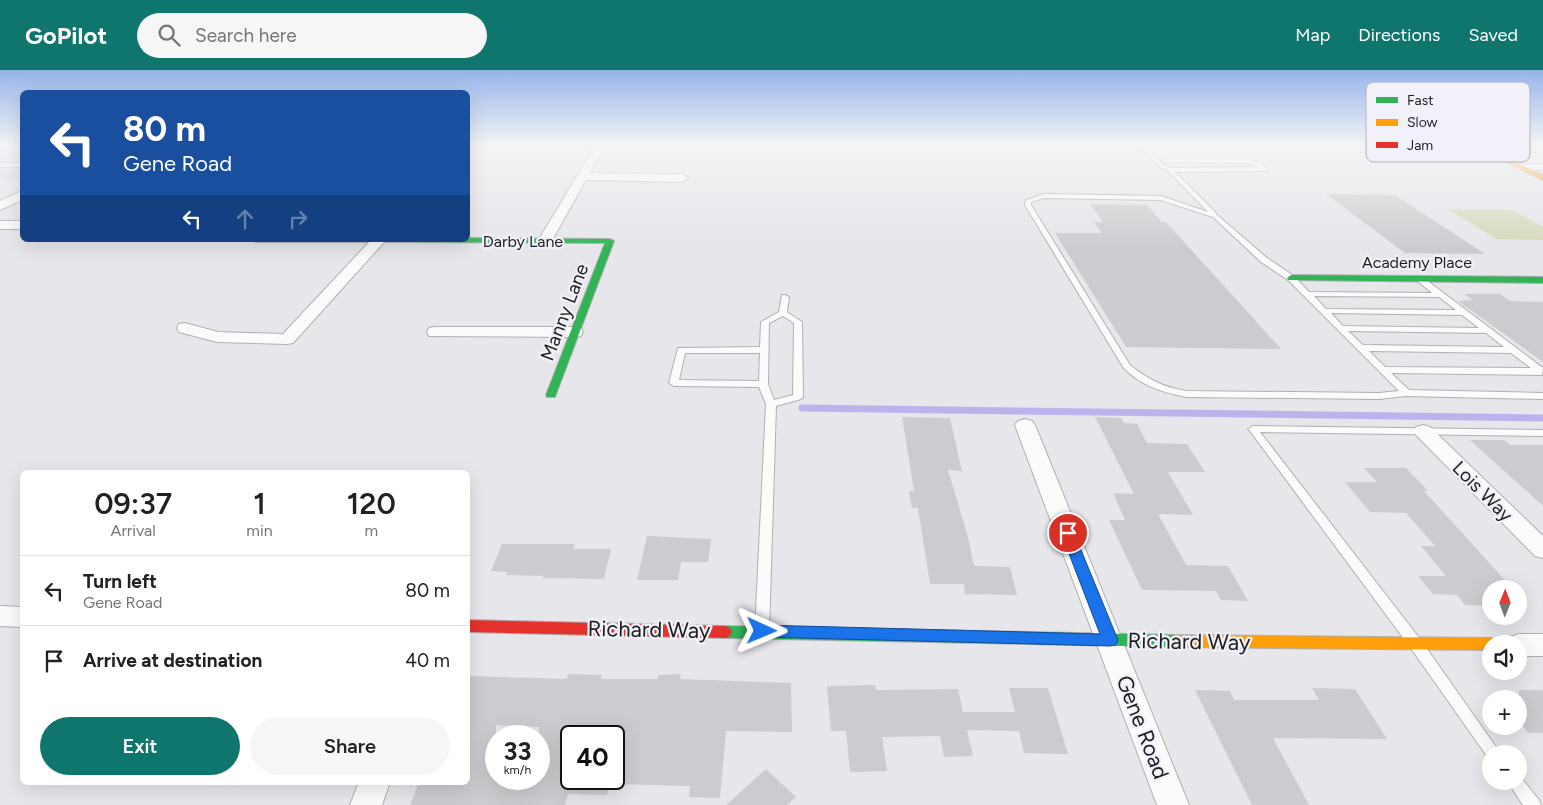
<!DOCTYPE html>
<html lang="en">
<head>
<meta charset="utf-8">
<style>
  body { margin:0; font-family:Figtree,sans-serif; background:#f6f6f6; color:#202124; height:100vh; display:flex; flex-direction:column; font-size:19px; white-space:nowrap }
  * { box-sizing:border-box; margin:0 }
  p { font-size:16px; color:#757577 }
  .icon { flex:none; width:28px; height:28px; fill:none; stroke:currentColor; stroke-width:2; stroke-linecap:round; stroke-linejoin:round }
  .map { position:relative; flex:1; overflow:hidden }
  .drawer { position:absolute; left:20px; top:400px; width:450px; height:315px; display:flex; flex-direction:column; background:#fff; border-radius:8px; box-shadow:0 5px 20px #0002 }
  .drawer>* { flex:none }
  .banner { position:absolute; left:20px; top:20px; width:450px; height:152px; border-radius:8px; box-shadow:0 5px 20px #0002; background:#1a4fa0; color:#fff; overflow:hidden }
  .needle { width:32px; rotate:1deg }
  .tools { position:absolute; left:1482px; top:510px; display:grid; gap:10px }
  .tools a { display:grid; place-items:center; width:45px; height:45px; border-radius:50%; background:#fff; box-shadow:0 5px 20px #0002; font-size:25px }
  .speed { position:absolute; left:485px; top:655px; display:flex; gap:10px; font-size:25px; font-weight:700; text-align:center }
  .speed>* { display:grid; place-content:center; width:65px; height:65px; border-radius:50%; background:#fff; box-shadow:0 5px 20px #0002; line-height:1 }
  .speed small { font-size:12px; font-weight:400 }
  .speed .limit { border:2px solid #111; border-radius:8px; background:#fff; color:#111 }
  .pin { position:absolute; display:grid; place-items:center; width:42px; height:42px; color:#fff; margin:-21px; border:2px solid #fff; border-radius:50%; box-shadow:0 1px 5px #0007 }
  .me { position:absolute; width:55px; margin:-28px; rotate:91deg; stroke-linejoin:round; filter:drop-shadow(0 0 4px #0008) }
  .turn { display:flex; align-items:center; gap:18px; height:105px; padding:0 20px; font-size:22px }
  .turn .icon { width:65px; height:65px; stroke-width:2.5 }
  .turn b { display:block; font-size:35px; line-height:42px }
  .lanes { display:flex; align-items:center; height:48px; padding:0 20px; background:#0003; justify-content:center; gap:25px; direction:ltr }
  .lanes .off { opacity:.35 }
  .eta { display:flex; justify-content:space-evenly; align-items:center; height:85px; text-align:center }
  .eta b { font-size:30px; font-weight:600; line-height:35px }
  .primary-button { display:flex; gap:10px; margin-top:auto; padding:10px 20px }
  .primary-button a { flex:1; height:58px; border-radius:30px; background:#0f766e; color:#fff; font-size:20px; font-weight:600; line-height:58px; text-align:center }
  .primary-button a+a { background:#f6f6f6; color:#202124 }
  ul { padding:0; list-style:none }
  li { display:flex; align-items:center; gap:15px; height:70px; padding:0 20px; border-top:1px solid #e0e0e0 }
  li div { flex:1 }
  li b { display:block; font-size:19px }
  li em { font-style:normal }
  header { display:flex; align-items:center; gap:30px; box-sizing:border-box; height:70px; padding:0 25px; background:#0f766e; color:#fff }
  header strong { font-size:24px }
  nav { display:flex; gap:28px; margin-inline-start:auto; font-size:18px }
  .search { width:350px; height:45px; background:#f6f6f6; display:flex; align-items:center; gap:12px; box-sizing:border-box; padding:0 18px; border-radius:28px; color:#757577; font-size:19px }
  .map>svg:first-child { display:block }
  .built { fill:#dbdae5 }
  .green { fill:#d7d8bb }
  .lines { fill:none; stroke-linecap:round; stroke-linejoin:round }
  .stream { stroke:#bbb4ec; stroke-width:7 }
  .building { fill:#ccccd0; fill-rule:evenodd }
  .lane-casing { stroke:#b0b0b3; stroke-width:2 }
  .street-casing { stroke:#b0b0b3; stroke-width:2 }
  .fast-casing { stroke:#b0b0b3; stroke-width:2 }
  .slow-casing { stroke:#b0b0b3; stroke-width:2 }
  .jam-casing { stroke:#b0b0b3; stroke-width:2 }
  .lane { fill:#fbfbfc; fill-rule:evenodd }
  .street { fill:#fbfbfc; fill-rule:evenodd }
  .fast { fill:#30b455; fill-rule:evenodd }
  .slow { fill:#ff9f0a; fill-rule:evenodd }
  .jam { fill:#e5322d; fill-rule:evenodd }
  .route { fill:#1a73e8; stroke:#114b97 }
  .labels { text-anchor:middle; stroke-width:4.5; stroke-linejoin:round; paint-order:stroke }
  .far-street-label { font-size:16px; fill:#1e1e21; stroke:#f2f1fa }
  .street-label { font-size:19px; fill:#1e1e21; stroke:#f2f1fa }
  .near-street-label { font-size:22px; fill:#1e1e21; stroke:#f2f1fa }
  .key { fill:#f2f1fa; stroke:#b2b2b9; stroke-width:1 }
  .key-label { font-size:14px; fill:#1e1e21 }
</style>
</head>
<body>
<header>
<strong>GoPilot</strong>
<div class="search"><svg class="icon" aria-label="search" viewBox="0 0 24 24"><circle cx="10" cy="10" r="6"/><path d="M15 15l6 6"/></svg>Search here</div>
<nav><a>Map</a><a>Directions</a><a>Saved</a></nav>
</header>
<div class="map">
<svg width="1543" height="735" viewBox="0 0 1543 735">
  <rect width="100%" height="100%" fill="#e6e6eb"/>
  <path class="built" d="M0,76H22V110L0,113Z"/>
  <path class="green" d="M1448,139L1513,140L1543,157V170L1496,169Z"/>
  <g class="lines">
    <path class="stream" d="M802,338L1543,348"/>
  </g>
  <g class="building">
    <path d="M1326,124L1395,125L1485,184L1405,183Z"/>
    <path d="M1090,134L1147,135L1162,152H1166L1281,279L1126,277L1055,163H1102L1094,152H1103Z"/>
    <path d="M1464,224H1500L1510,231L1543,232V292L1458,231L1473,230Z"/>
    <path d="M902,347L950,348L962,401L948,400L968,467L974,496L1010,497L1017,525L965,524L964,514H930L918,438H912L909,421H914Z"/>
    <path d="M1095,347L1121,348L1124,353L1137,354L1147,373L1187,374L1205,402H1168L1193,445L1158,444L1186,495L1228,496L1248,531L1221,530L1216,521L1142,520L1109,450H1125L1113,423L1134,424Z"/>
    <path d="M1470,370H1504L1510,375H1543V436Z"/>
    <path d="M1364,398H1406L1428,421H1424L1513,519H1491V536L1465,535L1457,525L1433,524L1418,506H1446L1421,476H1435L1406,443L1370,442L1345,412H1377Z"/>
    <path d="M647,466L711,469L708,492H681L678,510H637Z"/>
    <path d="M502,474H575L573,479H611L604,509L543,508V506L506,505L507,502L491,501Z"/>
    <path d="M568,604L602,605L601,609H658V605L681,604L680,609L791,613L792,662L726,661L720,728L689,727L690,716L614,714V658H571V709H611L607,725L568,724L565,735H410L419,712H468V606L567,609ZM496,655L539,657V709H496Z"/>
    <path d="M875,615L876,620L958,619L963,642H1015L1009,618H1048L1068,684L1024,683L1019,661L967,660L973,686L944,687L940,666L882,667L887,701L850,702L846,661H831L827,616Z"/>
    <path d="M1312,618L1355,619L1387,669L1273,668L1309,735H1252L1195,620L1230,621L1234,630H1319Z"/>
    <path d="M1519,620H1543V663H1528L1519,651Z"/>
    <path d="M766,699L796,727L787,735H726Z"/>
  </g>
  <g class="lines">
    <defs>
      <g id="lane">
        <path d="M1138,76H1143L1164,95L1171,98L1259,97L1246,93L1164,92L1161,90L1162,89H1246L1260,93L1268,99L1265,101L1175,102L1215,142L1216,144L1267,188L1294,206L1309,222L1432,223L1414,208L1418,206H1421L1543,298L1542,305L1391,303L1409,320L1543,323V329L1406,326L1379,329L1187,327C1164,323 1139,315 1123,297L1025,135L1026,130L1044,124L1161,126L1208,142L1168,101L1160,97ZM1044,128L1160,130L1213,147L1261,192L1288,210L1399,321L1379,323L1187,321C1165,318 1147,309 1130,295L1031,135V132ZM1314,226L1439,227L1456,240L1326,239ZM1331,243L1462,245L1479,258L1343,256ZM1348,261L1486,263L1504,277L1363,275ZM1369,281L1511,283L1531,298L1385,297Z"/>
        <rect x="0" y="93" width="22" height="4"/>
        <path d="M782,225H785L789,227L787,242L802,252L803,327L801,329L776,336L769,561L767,565L762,566L757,565L755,561L766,334L759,317L674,316L669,313L678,278L760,277L761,252L779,242ZM783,246L794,253L793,325L774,330L768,314L769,253ZM685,283H760L759,311L679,310Z"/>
        <path d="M1253,356L1543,360V366L1260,362L1420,569L1501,684H1491V690L1489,689L1410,577L1250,361L1248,359Z"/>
        <path d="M1519,705L1539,730L1541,735H1523L1507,711H1519Z"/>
      </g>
      <g id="street">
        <path d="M595,76H605L590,103L682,104L688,108L682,112L586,110L550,174H540L538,171Z"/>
        <path d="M1521,94H1543V100L1517,99L1515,97Z"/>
        <path d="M22,121V130L0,140V131Z"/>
        <rect x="0" y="151" width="22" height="8"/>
        <path d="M371,170H386L293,273L287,274L217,272L179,262L177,258L179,254L185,253L218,262L283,264Z"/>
        <path d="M435,257H575L581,258L583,262L581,266L575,267L429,266L427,262L429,258Z"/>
        <path d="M1025,349L1032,351L1035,355L1189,735H1157L1015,355L1018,351Z"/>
        <path d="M1423,355L1430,357L1543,466V488L1535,486L1416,365L1413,361L1416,357Z"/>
        <path d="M0,536L22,537V557L0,556Z"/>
        <path d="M1519,564H1543V586H1519V574H1506L1510,567Z"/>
        <path d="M359,712H390L382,735H350Z"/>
      </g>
      <g id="fast">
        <path d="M468,168L610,169L614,171L555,327H547L546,325L605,173L404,172L400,170H468Z"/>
        <path d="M1291,205L1543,207V213L1288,210L1287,208Z"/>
        <path d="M725,556L1177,565L1182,567L1184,571L1182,575L1177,577L725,568L720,566L718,562L720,558Z"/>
      </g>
      <g id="slow">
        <path d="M1473,76H1480L1543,105V110Z"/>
        <path d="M1177,565L1491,568L1496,570L1498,574H1491V580L1177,577L1172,575L1170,571L1172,567Z"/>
      </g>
      <g id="jam">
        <path d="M252,170H408L404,172H256Z"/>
        <path d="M468,550L725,556L730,558L732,562L730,566L725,568L468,562Z"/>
      </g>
    </defs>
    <use href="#lane" class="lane-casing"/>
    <use href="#street" class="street-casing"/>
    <use href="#fast" class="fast-casing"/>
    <use href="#slow" class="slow-casing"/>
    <use href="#jam" class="jam-casing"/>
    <use href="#lane" class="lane"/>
    <use href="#street" class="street"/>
    <use href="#fast" class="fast"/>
    <use href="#slow" class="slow"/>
    <use href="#jam" class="jam"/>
  </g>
  <linearGradient id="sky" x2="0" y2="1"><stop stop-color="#96b4ea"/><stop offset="0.42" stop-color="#f4f4f6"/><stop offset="1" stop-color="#f4f4f6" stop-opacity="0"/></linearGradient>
  <rect width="1543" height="179" fill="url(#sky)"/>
  <path class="route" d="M1068,458L1072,460L1074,463L1118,570L1116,575L1110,576L762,567L756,565L754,561L756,557L762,555L1100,564L1061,463L1063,460Z"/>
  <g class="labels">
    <g class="far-street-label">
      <text x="523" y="177">Darby Lane</text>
      <text x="1417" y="198">Academy Place</text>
    </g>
    <g class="street-label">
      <text transform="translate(564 242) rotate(-69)" y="7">Manny Lane</text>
      <text transform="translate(1483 421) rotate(45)" y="7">Lois Way</text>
    </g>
    <g class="near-street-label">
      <text transform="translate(649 559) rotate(1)" y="8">Richard Way</text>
      <text transform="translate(1189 571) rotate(1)" y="8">Richard Way</text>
      <text transform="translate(1143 657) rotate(69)" y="8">Gene Road</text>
    </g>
  </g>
  <rect x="1366" y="12" width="164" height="80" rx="8" class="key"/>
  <rect x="1376" y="27" width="22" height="6" fill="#30b455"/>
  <rect x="1376" y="49" width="22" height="7" fill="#ff9f0a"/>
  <rect x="1376" y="72" width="22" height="6" fill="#e5322d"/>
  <g class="key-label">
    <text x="1407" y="35">Fast</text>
    <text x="1407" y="57">Slow</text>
    <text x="1407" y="80">Jam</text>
  </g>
</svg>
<div class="tools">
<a><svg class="needle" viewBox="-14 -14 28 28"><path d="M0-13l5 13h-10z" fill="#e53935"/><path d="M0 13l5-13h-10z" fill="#757577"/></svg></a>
<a><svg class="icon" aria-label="sound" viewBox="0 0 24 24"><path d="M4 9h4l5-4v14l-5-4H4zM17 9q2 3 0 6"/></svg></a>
<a>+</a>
<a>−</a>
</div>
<div class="speed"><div>33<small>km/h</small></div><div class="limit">40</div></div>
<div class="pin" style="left:1068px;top:463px;background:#d93025"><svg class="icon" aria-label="arrive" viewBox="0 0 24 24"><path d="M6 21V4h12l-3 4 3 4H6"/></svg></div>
<svg class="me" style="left:762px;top:561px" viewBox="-20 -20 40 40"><path d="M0-17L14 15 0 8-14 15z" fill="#1a73e8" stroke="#fff" stroke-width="4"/></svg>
<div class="banner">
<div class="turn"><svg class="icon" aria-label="left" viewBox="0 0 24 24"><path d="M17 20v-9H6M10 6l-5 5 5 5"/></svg><div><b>80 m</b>Gene Road</div></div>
<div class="lanes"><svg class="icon" aria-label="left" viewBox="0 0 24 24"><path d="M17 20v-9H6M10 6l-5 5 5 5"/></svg><svg class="icon off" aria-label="ahead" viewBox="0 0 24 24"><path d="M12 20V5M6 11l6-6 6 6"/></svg><svg class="icon off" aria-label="right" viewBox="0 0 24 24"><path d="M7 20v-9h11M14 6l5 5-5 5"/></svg></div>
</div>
<section class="drawer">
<div class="eta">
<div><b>09:37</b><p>Arrival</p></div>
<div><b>1</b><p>min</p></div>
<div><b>120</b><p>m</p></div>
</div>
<ul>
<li><svg class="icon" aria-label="left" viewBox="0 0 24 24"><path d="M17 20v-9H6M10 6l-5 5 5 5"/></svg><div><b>Turn left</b><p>Gene Road</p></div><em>80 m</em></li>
<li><svg class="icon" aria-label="arrive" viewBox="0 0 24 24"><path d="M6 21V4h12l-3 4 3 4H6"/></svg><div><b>Arrive at destination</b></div><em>40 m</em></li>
</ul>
<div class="primary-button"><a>Exit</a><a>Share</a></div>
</section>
</div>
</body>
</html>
